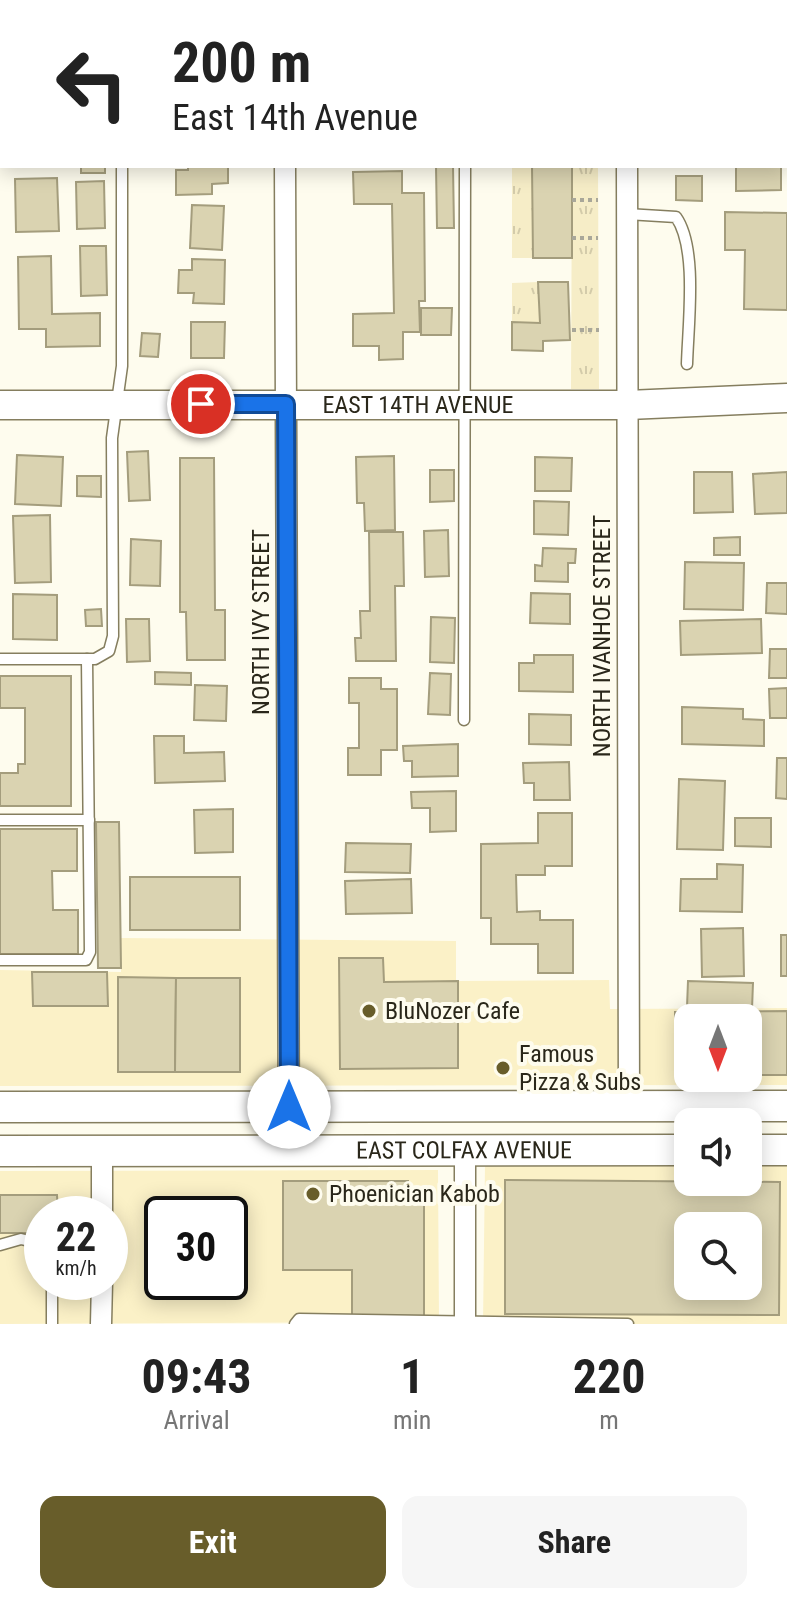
<!DOCTYPE html>
<html lang="en">
<head>
<meta charset="utf-8">
<style>
  body { margin:0; font-family:"Roboto Condensed",sans-serif; background:#f6f6f6; color:#222; height:100vh; display:flex; flex-direction:column; font-size:30px; white-space:nowrap }
  * { box-sizing:border-box; margin:0 }
  p { font-size:26px; color:#767676 }
  .icon { flex:none; width:44px; height:44px; fill:none; stroke:currentColor; stroke-width:2; stroke-linecap:round; stroke-linejoin:round }
  .map { position:relative; height:1324px; overflow:hidden }
  .sheet { display:flex; flex-direction:column; background:#fff; flex:1 }
  .sheet>* { flex:none }
  .banner { position:absolute; left:0px; top:0px; width:788px; height:168px; box-shadow:0 4px 20px #0003; background:#fff; color:#222; overflow:hidden }
  .needle { width:52px; rotate:180deg }
  .controls { position:absolute; left:674px; top:1004px; display:grid; gap:16px }
  .controls a { display:grid; place-items:center; width:88px; height:88px; border-radius:16px; background:#fff; box-shadow:0 4px 20px #0003; font-size:40px }
  .speed { position:absolute; left:24px; top:1196px; display:flex; gap:16px; font-size:40px; font-weight:700; text-align:center }
  .speed>* { display:grid; place-content:center; width:104px; height:104px; border-radius:50%; background:#fff; box-shadow:0 4px 20px #0003; line-height:1 }
  .speed small { font-size:20px; font-weight:400 }
  .speed .limit { border:4px solid #111; border-radius:12px; background:#fff; color:#111 }
  .pin { position:absolute; display:grid; place-items:center; width:68px; height:68px; color:#fff; margin:-34px; border:4px solid #fff; border-radius:50%; box-shadow:0 2px 8px #0007 }
  .me { position:absolute; width:88px; margin:-44px; rotate:0deg; stroke-linejoin:round; filter:drop-shadow(0 0 6px #0008) }
  .turn { display:flex; align-items:center; gap:28px; height:168px; padding:0 40px; font-size:36px }
  .turn .icon { width:104px; height:104px; stroke-width:2.5 }
  .turn b { display:block; font-size:56px; line-height:68px }
  .eta { display:flex; justify-content:space-evenly; align-items:center; height:136px; text-align:center }
  .eta b { font-size:48px; font-weight:700; line-height:56px }
  .button { display:flex; gap:16px; margin-top:auto; padding:16px 40px }
  .button a { flex:1; height:92px; border-radius:16px; background:#685d2a; color:#fff; font-size:32px; font-weight:700; line-height:92px; text-align:center }
  .button a+a { background:#f6f6f6; color:#222 }
  .map>svg:first-child { display:block }
  .built { fill:#fbf1c7; fill-rule:evenodd }
  .grass { fill:url(#grass-tufts) }
  .building { fill:#dad3b1; stroke:#a49d7d; stroke-width:2; fill-rule:evenodd }
  .lines { fill:none; stroke-linecap:round; stroke-linejoin:round }
  .lane-casing { stroke:#857e5f; stroke-width:13 }
  .street-casing { stroke:#857e5f; stroke-width:23 }
  .secondary-casing { stroke:#857e5f; stroke-width:31 }
  .primary-casing { stroke:#857e5f; stroke-width:33 }
  .path { stroke:#a9a799; stroke-width:4; stroke-dasharray:4 4; stroke-linecap:butt }
  .lane { stroke:#fff; stroke-width:10 }
  .street { stroke:#fff; stroke-width:20 }
  .secondary { stroke:#fff; stroke-width:28 }
  .primary { stroke:#fff; stroke-width:30 }
  .route-casing { stroke:#114b97; stroke-width:20 }
  .route { stroke:#1a73e8; stroke-width:14 }
  .poi-dot { fill:#685d2a; stroke:#fefcee; stroke-width:3 }
  .labels { text-anchor:middle; stroke-width:8; stroke-linejoin:round; paint-order:stroke }
  .street-label { font-size:24px; fill:#2a271a; stroke:#fefcee }
  .poi-label { font-size:24px; fill:#2a271a; stroke:#fefcee; text-anchor:start }
</style>
</head>
<body>
<div class="map">
<svg width="787" height="1324" viewBox="0 0 787 1324">
  <defs>
    <pattern id="grass-tufts" width="24" height="20" patternUnits="userSpaceOnUse" patternTransform="scale(2)"><rect width="24" height="20" fill="#f6edc7"/><path d="M3 7l-1-3M5 7V3M7 7l1-3M15 17l-1-3M17 17v-4M19 17l1-3" fill="none" stroke="#d3cbaa"/></pattern>
  </defs>
  <rect width="100%" height="100%" fill="#fefcee"/>
  <g class="built">
    <path d="M121,938L456,941V981L609,980L610,1009L787,1008V1085L0,1086V970L121,972ZM688,1018H748V1078H688Z"/>
    <path d="M485,1165H688V1182H748V1165H787V1324H483ZM688,1226H748V1286H688Z"/>
    <path d="M438,1170L439,1322L0,1324V1171ZM42,1214H110V1282H42ZM162,1214H230V1282H162Z"/>
  </g>
  <g class="grass">
    <path d="M512,166H532L533,258H512Z"/>
    <path d="M572,166H598L599,389H571Z"/>
    <path d="M538,282L540,323L512,322V283Z"/>
  </g>
  <g class="building">
    <rect x="81" y="166" width="24" height="7"/>
    <path d="M188,166H228V183L212,184V194L176,195V170H188Z"/>
    <path d="M436,166H453L454,228H437Z"/>
    <path d="M532,166H572V258H533Z"/>
    <path d="M736,166H781V190L736,191Z"/>
    <path d="M402,171V193H424L425,301H419L420,332H403V359L379,360V346H353V314L394,313L392,204H354L353,172Z"/>
    <path d="M676,176H702V201L676,200Z"/>
    <path d="M57,178L59,231L16,232L15,179Z"/>
    <path d="M104,181L105,228L77,229L76,182Z"/>
    <path d="M192,205L224,206L222,250L190,248Z"/>
    <path d="M725,212L787,213V310L744,309L745,250H725Z"/>
    <path d="M80,246H106L107,295L81,296Z"/>
    <path d="M51,256L52,314L100,313V346L46,347V329H19L18,257Z"/>
    <path d="M192,259L225,260L224,304L193,303L194,293H178L179,270H192Z"/>
    <path d="M538,282H568L570,340L543,341V351L512,350V322L540,323Z"/>
    <path d="M421,308H452L451,335H421Z"/>
    <path d="M191,322H225L224,358H191Z"/>
    <path d="M142,333L160,334L158,357L140,356Z"/>
    <path d="M148,451L150,500L129,501L127,452Z"/>
    <path d="M17,455L63,457L61,506L15,504Z"/>
    <path d="M394,456L395,530L365,531L364,503H357L356,457Z"/>
    <path d="M535,457L572,458L571,491H535Z"/>
    <path d="M180,458H214L215,610H225V660H187L186,612H180Z"/>
    <path d="M430,470H454V501L430,502Z"/>
    <path d="M694,472H732L733,512L694,513Z"/>
    <path d="M787,472V513L755,514L753,474Z"/>
    <path d="M77,476H101V497L77,496Z"/>
    <path d="M534,501L569,502L568,535L534,534Z"/>
    <path d="M50,515L51,582L15,583L13,516Z"/>
    <path d="M448,530L449,576L425,577L424,531Z"/>
    <path d="M369,532H403L404,586H395L396,661H356L355,638H361L360,611H370Z"/>
    <path d="M740,537V555H714V538Z"/>
    <path d="M131,539L161,541L160,586L130,585Z"/>
    <path d="M543,548L576,549L575,563H568V582L535,581V565L542,566Z"/>
    <path d="M685,562L744,563L743,610L684,609Z"/>
    <path d="M767,583H787V614L766,613Z"/>
    <path d="M531,593L570,594V624L530,623Z"/>
    <path d="M13,594L57,595V640L13,639Z"/>
    <path d="M101,609L102,626H86L85,610Z"/>
    <path d="M431,617L455,618L454,663L430,662Z"/>
    <path d="M126,619H149L150,661L127,662Z"/>
    <path d="M761,619L762,653L681,655L680,621Z"/>
    <path d="M770,649H787V678H769Z"/>
    <path d="M534,655H573V692L519,691V663H534Z"/>
    <path d="M155,672L191,673V685L155,684Z"/>
    <path d="M430,673L451,674L450,715L428,714Z"/>
    <path d="M0,676H71V806H0V773H18V764H25V708H0Z"/>
    <path d="M349,678H381V689H397V750H381V775H348V748H359V703H349Z"/>
    <path d="M195,685L227,686L226,721L194,720Z"/>
    <path d="M787,688V718H770L769,689Z"/>
    <path d="M682,707L743,709V719L764,720V746L682,744Z"/>
    <path d="M529,714L571,715V745L529,744Z"/>
    <path d="M154,736H184V753L224,752L225,781L155,783Z"/>
    <path d="M458,744V776L412,777V761H404L403,746Z"/>
    <path d="M777,758H787V799L776,798Z"/>
    <path d="M569,762L570,800H534V783H524L523,763Z"/>
    <path d="M679,779L725,781L723,850L677,849Z"/>
    <path d="M456,791V831L430,832V808H412L411,792Z"/>
    <path d="M233,809V852L195,853L194,810Z"/>
    <path d="M538,813H572V866H545V875H516L517,912L540,911V920H573V973H538V944H491V918H481V844L538,843Z"/>
    <path d="M735,818H771V847L735,846Z"/>
    <path d="M96,822H119L121,968H98Z"/>
    <path d="M0,829H77V871H52L53,910H78V954H0Z"/>
    <path d="M346,843L411,844L410,873L345,872Z"/>
    <path d="M717,864L743,865L742,912L680,911L681,879H717Z"/>
    <rect x="130" y="877" width="110" height="53"/>
    <path d="M411,879L412,913L346,914L345,881Z"/>
    <path d="M743,928L744,976L702,977L701,929Z"/>
    <rect x="781" y="935" width="6" height="41"/>
    <path d="M339,958H383L384,982L458,981V1068L340,1069Z"/>
    <path d="M32,972H107L108,1006H33Z"/>
    <path d="M118,977L176,978L175,1072H118Z"/>
    <path d="M176,978H240V1072H175Z"/>
    <path d="M688,981L753,983L752,1009L687,1007Z"/>
    <path d="M787,1011V1075H748V1018H688V1074H676L675,1012Z"/>
    <path d="M505,1180L780,1182L779,1315L505,1314ZM688,1226H748V1286H688Z"/>
    <path d="M283,1181H408V1195H424V1317H352V1270H283Z"/>
    <path d="M0,1195H57L58,1214H42V1233H0Z"/>
  </g>
  <g class="lines">
    <defs>
      <g id="lane">
        <path d="M121,0V2"/>
        <path d="M465,2V0"/>
        <path d="M627,214L676,217C698,248 688,325 687,364"/>
        <path d="M0,659H95L109,651L113,636L112,438L122,366V166"/>
        <path d="M464,720L465,166"/>
        <path d="M0,820H89"/>
        <path d="M0,960H86L90,952L87,659"/>
        <path d="M0,1245L21,1239L42,1244"/>
        <path d="M52,1282V1324"/>
        <path d="M295,1324L299,1319L628,1324"/>
      </g>
      <g id="street">
        <path d="M285,0V2"/>
        <path d="M626,0V2"/>
        <path d="M285,166L289,1151"/>
        <path d="M627,166L629,1107"/>
        <path d="M102,1214V1151"/>
        <path d="M101,1324L102,1282"/>
        <path d="M465,1324V1151"/>
      </g>
      <g id="secondary">
        <path id="s1" d="M0,405H628L787,398"/>
      </g>
      <g id="primary">
        <path d="M0,1107L787,1106"/>
        <path d="M748,1150H787"/>
        <path id="s2" d="M0,1151L688,1150"/>
      </g>
    </defs>
    <use href="#lane" class="lane-casing"/>
    <use href="#street" class="street-casing"/>
    <use href="#secondary" class="secondary-casing"/>
    <use href="#primary" class="primary-casing"/>
    <g class="path">
      <path d="M572,200H598"/>
      <path d="M572,238H598"/>
      <path d="M572,330H599"/>
    </g>
    <use href="#lane" class="lane"/>
    <use href="#street" class="street"/>
    <use href="#secondary" class="secondary"/>
    <use href="#primary" class="primary"/>
  </g>
  <g class="lines">
    <defs>
      <path id="route" d="M201,404H286L289,1107"/>
    </defs>
    <use href="#route" class="route-casing"/>
    <use href="#route" class="route"/>
  </g>
  <g class="poi-dot">
    <circle cx="369" cy="1011" r="8"/>
    <circle cx="503" cy="1068" r="8"/>
    <circle cx="313" cy="1194" r="8"/>
  </g>
  <g class="labels">
    <g class="street-label">
      <text dy="8" stroke="none"><textPath href="#s1" startOffset="418">EAST 14TH AVENUE</textPath></text>
      <text transform="translate(261 622) rotate(-90)" y="8">NORTH IVY STREET</text>
      <text transform="translate(602 636) rotate(-90)" y="8">NORTH IVANHOE STREET</text>
      <text dy="8" stroke="none"><textPath href="#s2" startOffset="464">EAST COLFAX AVENUE</textPath></text>
    </g>
    <g class="poi-label">
      <text x="385" y="1019">BluNozer Cafe</text>
      <text x="519" y="1062">Famous<tspan x="519" dy="28">Pizza &amp; Subs</tspan></text>
      <text x="329" y="1202">Phoenician Kabob</text>
    </g>
  </g>
</svg>
<div class="controls">
<a><svg class="needle" viewBox="-14 -14 28 28"><path d="M0-13l5 13h-10z" fill="#e53935"/><path d="M0 13l5-13h-10z" fill="#767676"/></svg></a>
<a><svg class="icon" aria-label="sound" viewBox="0 0 24 24"><path d="M4 9h4l5-4v14l-5-4H4zM17 9q2 3 0 6"/></svg></a>
<a><svg class="icon" aria-label="search" viewBox="0 0 24 24"><circle cx="10" cy="10" r="6"/><path d="M15 15l6 6"/></svg></a>
</div>
<div class="speed"><div>22<small>km/h</small></div><div class="limit">30</div></div>
<div class="pin" style="left:201px;top:404px;background:#d93025"><svg class="icon" aria-label="arrive" viewBox="0 0 24 24"><path d="M6 21V4h12l-3 4 3 4H6"/></svg></div>
<svg class="me" style="left:289px;top:1107px" viewBox="-20 -20 40 40"><circle r="19" fill="#fff"/><path d="M0-13L10 11 0 6-10 11z" fill="#1a73e8"/></svg>
<div class="banner">
<div class="turn"><svg class="icon" aria-label="left" viewBox="0 0 24 24"><path d="M17 20v-9H6M10 6l-5 5 5 5"/></svg><div><b>200 m</b>East 14th Avenue</div></div>
</div>
</div>
<section class="sheet">
<div class="eta">
<div><b>09:43</b><p>Arrival</p></div>
<div><b>1</b><p>min</p></div>
<div><b>220</b><p>m</p></div>
</div>
<div class="button"><a>Exit</a><a>Share</a></div>
</section>
</body>
</html>
